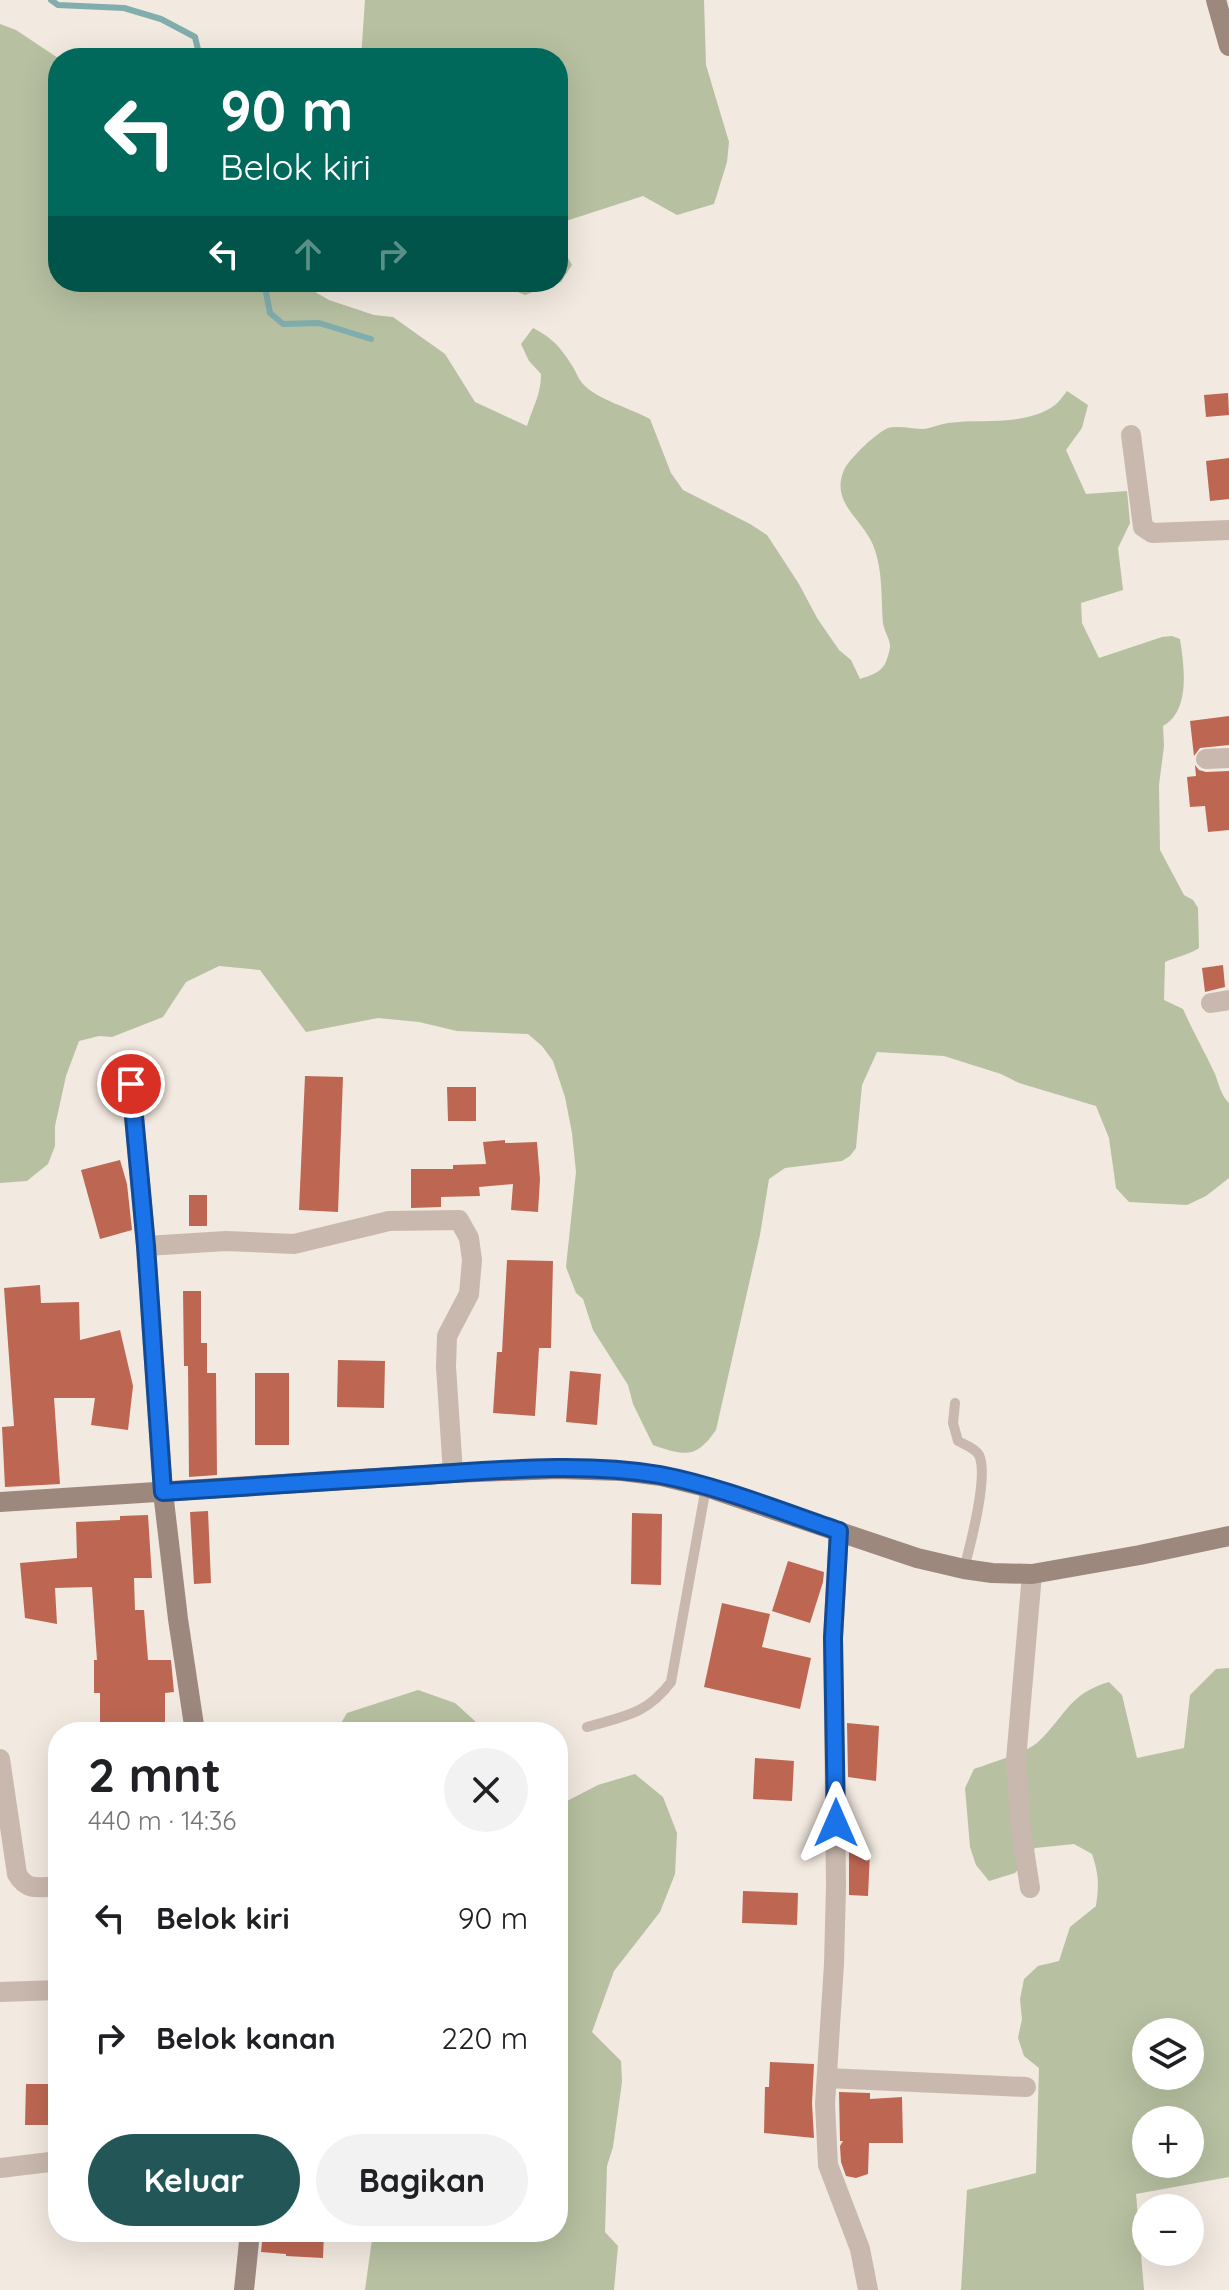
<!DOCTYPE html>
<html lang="id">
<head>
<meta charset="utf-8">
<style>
  body { margin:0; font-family:Quicksand,sans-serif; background:#f2f2f2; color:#202124; height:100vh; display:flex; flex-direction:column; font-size:30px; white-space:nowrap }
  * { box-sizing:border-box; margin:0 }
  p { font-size:26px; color:#757577 }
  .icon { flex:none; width:44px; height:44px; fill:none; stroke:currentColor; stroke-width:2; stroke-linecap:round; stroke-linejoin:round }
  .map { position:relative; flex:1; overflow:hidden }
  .sheet { position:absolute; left:48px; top:1722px; width:520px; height:520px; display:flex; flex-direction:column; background:#fff; border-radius:32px; box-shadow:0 8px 32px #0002 }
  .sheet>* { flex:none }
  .guide { position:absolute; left:48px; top:48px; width:520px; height:244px; border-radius:32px; box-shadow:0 8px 32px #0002; background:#00695c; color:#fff; overflow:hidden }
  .controls { position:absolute; left:1132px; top:2018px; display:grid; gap:16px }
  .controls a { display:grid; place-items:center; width:72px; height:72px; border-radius:50%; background:#fff; box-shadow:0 8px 32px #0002; font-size:40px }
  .pin { position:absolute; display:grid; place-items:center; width:68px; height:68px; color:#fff; margin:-34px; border:4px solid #fff; border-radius:50%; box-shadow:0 2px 8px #0007 }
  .me { position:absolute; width:88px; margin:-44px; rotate:0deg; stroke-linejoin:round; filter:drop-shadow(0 0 6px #0008) }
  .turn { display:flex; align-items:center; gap:28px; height:168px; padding:0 40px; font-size:36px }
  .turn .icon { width:104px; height:104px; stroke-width:2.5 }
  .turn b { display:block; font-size:56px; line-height:68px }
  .lanes { display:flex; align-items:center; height:76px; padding:0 40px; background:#0003; justify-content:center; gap:40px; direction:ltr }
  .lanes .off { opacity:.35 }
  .round { display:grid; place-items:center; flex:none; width:84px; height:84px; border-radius:42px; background:#f2f2f2 }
  .headline { display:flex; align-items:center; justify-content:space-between; height:136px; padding:0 40px }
  h1 { font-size:48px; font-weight:800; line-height:60px }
  .action { display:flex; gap:16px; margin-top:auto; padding:16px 40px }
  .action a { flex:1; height:92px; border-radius:48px; background:#235657; color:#fff; font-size:32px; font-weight:800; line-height:92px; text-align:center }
  .action a+a { background:#f2f2f2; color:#202124 }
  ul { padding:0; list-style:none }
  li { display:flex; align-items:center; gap:24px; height:120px; padding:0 40px }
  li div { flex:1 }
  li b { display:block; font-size:30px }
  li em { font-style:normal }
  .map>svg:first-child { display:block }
  .green { fill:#b7c0a1; fill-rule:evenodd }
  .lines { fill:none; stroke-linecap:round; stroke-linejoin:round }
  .stream { stroke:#81adac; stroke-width:6 }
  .building { fill:#bd6753 }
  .lane { stroke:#c9b8ad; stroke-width:10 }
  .street { stroke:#c9b8ad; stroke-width:20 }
  .secondary { stroke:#9d887e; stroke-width:20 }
  .route-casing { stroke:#114b97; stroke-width:20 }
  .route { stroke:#1a73e8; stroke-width:14 }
</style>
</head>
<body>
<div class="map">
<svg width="1229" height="2290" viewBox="0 0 1229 2290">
  <rect width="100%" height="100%" fill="#f2e9e0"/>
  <g class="green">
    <path d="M365,0H704L706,65L729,142L727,162L714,204L677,215L643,196L569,220L558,227V58H361Z"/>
    <path d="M0,24L16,30L58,58V282H224L249,292L258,282H298L329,300L374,315L393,317L445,354L475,402L527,426C533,406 541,395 541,374L529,361L521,344L533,328C554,339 561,348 573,367C576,372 579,380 583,384C598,400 630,408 650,419L671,473L683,490L750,524L767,535L799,584L817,618L839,650L851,660L860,679C869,676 880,673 885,664C887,660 890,650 890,646C890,639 884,631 883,623C881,597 883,569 873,545C862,518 830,503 844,470C849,459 876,433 888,428C898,425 913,429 924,429C932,428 940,424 948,423C982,418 1025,427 1055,405C1059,402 1063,396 1067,391L1088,405L1082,428L1066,450L1086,494L1127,491L1130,523L1118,548L1123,590L1081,603L1082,623L1099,658L1162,637L1172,636L1180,639C1184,665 1191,711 1163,726L1164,746L1159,785L1160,850L1184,895L1193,900L1198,908L1199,948C1188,955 1176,957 1165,962L1164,1000L1183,1009C1193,1032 1205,1052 1215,1074C1219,1085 1221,1095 1229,1103V1178L1206,1196L1187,1205L1129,1202L1116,1188L1109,1138L1096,1106L1019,1083L1001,1074L944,1056L877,1052L862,1085L857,1137L856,1148L850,1156L842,1161L785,1168L769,1179L760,1235L716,1430C696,1459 685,1456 653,1445L633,1404L628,1385L593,1330L583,1299L576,1293L566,1267L576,1172L572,1133L565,1097L553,1061L542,1046L528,1034L457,1031L419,1022L378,1018L306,1032L260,970L219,966L186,982L163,1017L112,1037L99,1036L79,1041L66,1076L55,1126V1146L48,1164L27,1181L0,1183Z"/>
    <path d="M558,240L572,265L561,282L525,295L493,282H558Z"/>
    <path d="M1229,1668V2177L1136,2194L1144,2290H961L967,2190L1036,2173L1039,2068L1024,2056L1018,2038L1022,2019L1020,1999L1024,1979L1038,1966L1059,1961L1070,1927L1096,1906C1099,1884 1099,1875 1092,1854L1074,1844L1035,1848L1015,1873L989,1881L976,1865L970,1847L965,1788L974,1769C990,1763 1028,1752 1038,1742C1066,1716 1068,1694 1109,1682L1122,1695L1137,1758L1184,1748L1190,1695L1216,1669ZM1146,2032H1190V2076H1146ZM1146,2120H1190V2164H1146Z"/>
    <path d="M418,1690L455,1703L487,1732H336L347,1713Z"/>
    <path d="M635,1774L663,1797L677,1833L675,1874L660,1912L614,1971L592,2032L621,2061L622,2082L613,2147L607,2166L605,2232L618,2246L614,2290H365L373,2232H558V1801L565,1802L598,1785Z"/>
  </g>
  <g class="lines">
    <g class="stream">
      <path d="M51,0L58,5L124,8L161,19L195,37L200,58"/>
      <path d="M264,282L270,313L283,324L319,323L371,339"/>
    </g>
  </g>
  <g class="building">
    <path d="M1228,393L1229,415L1206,417L1204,395Z"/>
    <path d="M1229,458V499L1210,501L1206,461Z"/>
    <path d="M1229,716V745L1200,748L1194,756L1190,721Z"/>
    <path d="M1195,765L1199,770L1206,772L1229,771V830L1208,832L1205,806L1190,807L1187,777L1196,776Z"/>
    <path d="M1223,965L1225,987L1205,992L1202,968Z"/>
    <path d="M305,1076L343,1077L338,1212L299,1210Z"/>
    <path d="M447,1087H476V1121H448Z"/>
    <path d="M505,1140V1143L537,1142L540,1179L538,1212L511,1210L513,1184L479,1187L480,1196L441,1197V1207L411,1208V1169H453V1165L486,1164L483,1142Z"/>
    <path d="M120,1160L127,1184L132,1230L100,1239L81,1170Z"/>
    <rect x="189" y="1195" width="18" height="31"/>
    <path d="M507,1260L553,1261L551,1348H539L535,1416L493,1413L497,1352H502Z"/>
    <path d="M40,1285L41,1303L79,1302L80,1340L120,1330L133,1386L128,1430L91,1425L95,1398H54L60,1484L5,1487L2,1427L14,1426L4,1288Z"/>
    <path d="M183,1291H201V1343H207V1373H216L217,1475L189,1477L188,1366H184Z"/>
    <path d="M338,1360L385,1361L384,1408L337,1407Z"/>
    <path d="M570,1371L601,1374L597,1425L566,1422Z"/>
    <rect x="255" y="1373" width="34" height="72"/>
    <path d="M208,1511L211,1583L194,1584L190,1512Z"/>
    <path d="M632,1513L662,1514L661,1585L631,1584Z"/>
    <path d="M148,1515L152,1578H134L135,1610H144L148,1660H171L174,1692L165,1693V1723H100V1693H94V1660H97L92,1587L55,1588L57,1624L25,1618L20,1563L77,1558L76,1522L120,1520V1516Z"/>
    <path d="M788,1561L824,1572L823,1582L810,1623L772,1611Z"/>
    <path d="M722,1603L770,1614L762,1647L811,1658L800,1709L704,1687Z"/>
    <path d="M847,1723L879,1726L876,1781L848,1777Z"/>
    <path d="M755,1758L794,1761L792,1801L753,1799Z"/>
    <path d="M849,1851L870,1852L868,1896L849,1895Z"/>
    <path d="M743,1891L798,1893L797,1925L742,1923Z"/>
    <path d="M770,2062L814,2064L812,2103L814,2138L764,2133L765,2087H769Z"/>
    <path d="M26,2084H54V2125H25Z"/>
    <path d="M839,2092L870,2093V2099L902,2097L903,2143H869L868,2174L856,2178L846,2176L841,2162L840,2146L843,2141H840Z"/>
    <path d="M263,2232H324L323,2258L286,2256V2254L261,2252Z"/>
  </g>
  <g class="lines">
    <g class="lane">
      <path d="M955,1403L953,1423L958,1441C965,1445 975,1448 979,1455C989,1476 970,1546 964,1569"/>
      <path d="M587,1727C624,1716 646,1715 671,1682L706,1487"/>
    </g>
    <g class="street">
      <path d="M1131,435L1143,527L1152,533L1229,530"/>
      <path d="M1206,759L1229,758"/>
      <path d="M1211,1003L1229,1000"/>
      <path d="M131,1084L146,1246L163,1492"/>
      <path d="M146,1246L226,1241L294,1244L389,1221L459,1220L469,1238L472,1260L469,1294L447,1336L446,1367L453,1473"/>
      <path d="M839,1531L833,1638L836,1886L834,1964L825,2104L828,2165L860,2249L868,2290"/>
      <path d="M0,1759L17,1874C27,1892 40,1887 58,1886"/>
      <path d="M1030,1888L1021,1830L1016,1760L1032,1574"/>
      <path d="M0,1992L58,1990"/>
      <path d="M827,2078L1026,2087"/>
      <path d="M0,2168L58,2161"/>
    </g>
    <g class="secondary">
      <path d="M1216,0L1229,46"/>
      <path d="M163,1492L178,1619L195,1732"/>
      <path d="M0,1502L453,1473L557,1469L622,1471L661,1476L706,1487L917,1558L964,1569L992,1573L1032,1574L1140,1555L1229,1536"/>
      <path d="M244,2290L250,2232"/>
    </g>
  </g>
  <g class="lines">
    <defs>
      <path id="route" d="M131,1084L146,1246L163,1492C250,1487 337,1481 424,1475C501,1470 583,1462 660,1475C718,1486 783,1512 839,1531L833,1638L836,1823"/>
    </defs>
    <use href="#route" class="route-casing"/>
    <use href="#route" class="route"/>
  </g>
</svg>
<div class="controls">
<a><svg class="icon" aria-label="layers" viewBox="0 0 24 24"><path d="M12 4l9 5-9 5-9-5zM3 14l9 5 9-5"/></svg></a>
<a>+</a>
<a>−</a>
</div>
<div class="pin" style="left:131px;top:1084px;background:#d93025"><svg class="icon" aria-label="arrive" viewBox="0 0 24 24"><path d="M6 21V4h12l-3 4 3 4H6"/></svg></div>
<svg class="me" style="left:836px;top:1823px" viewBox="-20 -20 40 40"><path d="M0-17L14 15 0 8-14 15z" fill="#1a73e8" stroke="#fff" stroke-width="4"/></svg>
<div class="guide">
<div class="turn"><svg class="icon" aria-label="left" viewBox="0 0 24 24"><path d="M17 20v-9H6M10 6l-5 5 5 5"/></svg><div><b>90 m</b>Belok kiri</div></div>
<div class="lanes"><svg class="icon" aria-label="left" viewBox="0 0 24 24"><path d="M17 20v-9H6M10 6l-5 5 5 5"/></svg><svg class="icon off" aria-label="ahead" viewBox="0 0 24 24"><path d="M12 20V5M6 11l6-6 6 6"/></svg><svg class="icon off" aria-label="right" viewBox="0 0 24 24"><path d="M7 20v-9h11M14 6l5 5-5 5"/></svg></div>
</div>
<section class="sheet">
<div class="headline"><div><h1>2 mnt</h1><p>440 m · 14:36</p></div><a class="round"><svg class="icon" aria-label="close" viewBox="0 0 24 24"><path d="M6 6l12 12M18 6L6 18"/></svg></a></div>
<ul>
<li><svg class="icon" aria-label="left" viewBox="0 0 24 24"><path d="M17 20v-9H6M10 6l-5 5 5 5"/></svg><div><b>Belok kiri</b></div><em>90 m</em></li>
<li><svg class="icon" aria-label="right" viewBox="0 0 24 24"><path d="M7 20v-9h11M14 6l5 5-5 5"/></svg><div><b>Belok kanan</b></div><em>220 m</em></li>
</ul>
<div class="action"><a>Keluar</a><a>Bagikan</a></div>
</section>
</div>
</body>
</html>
